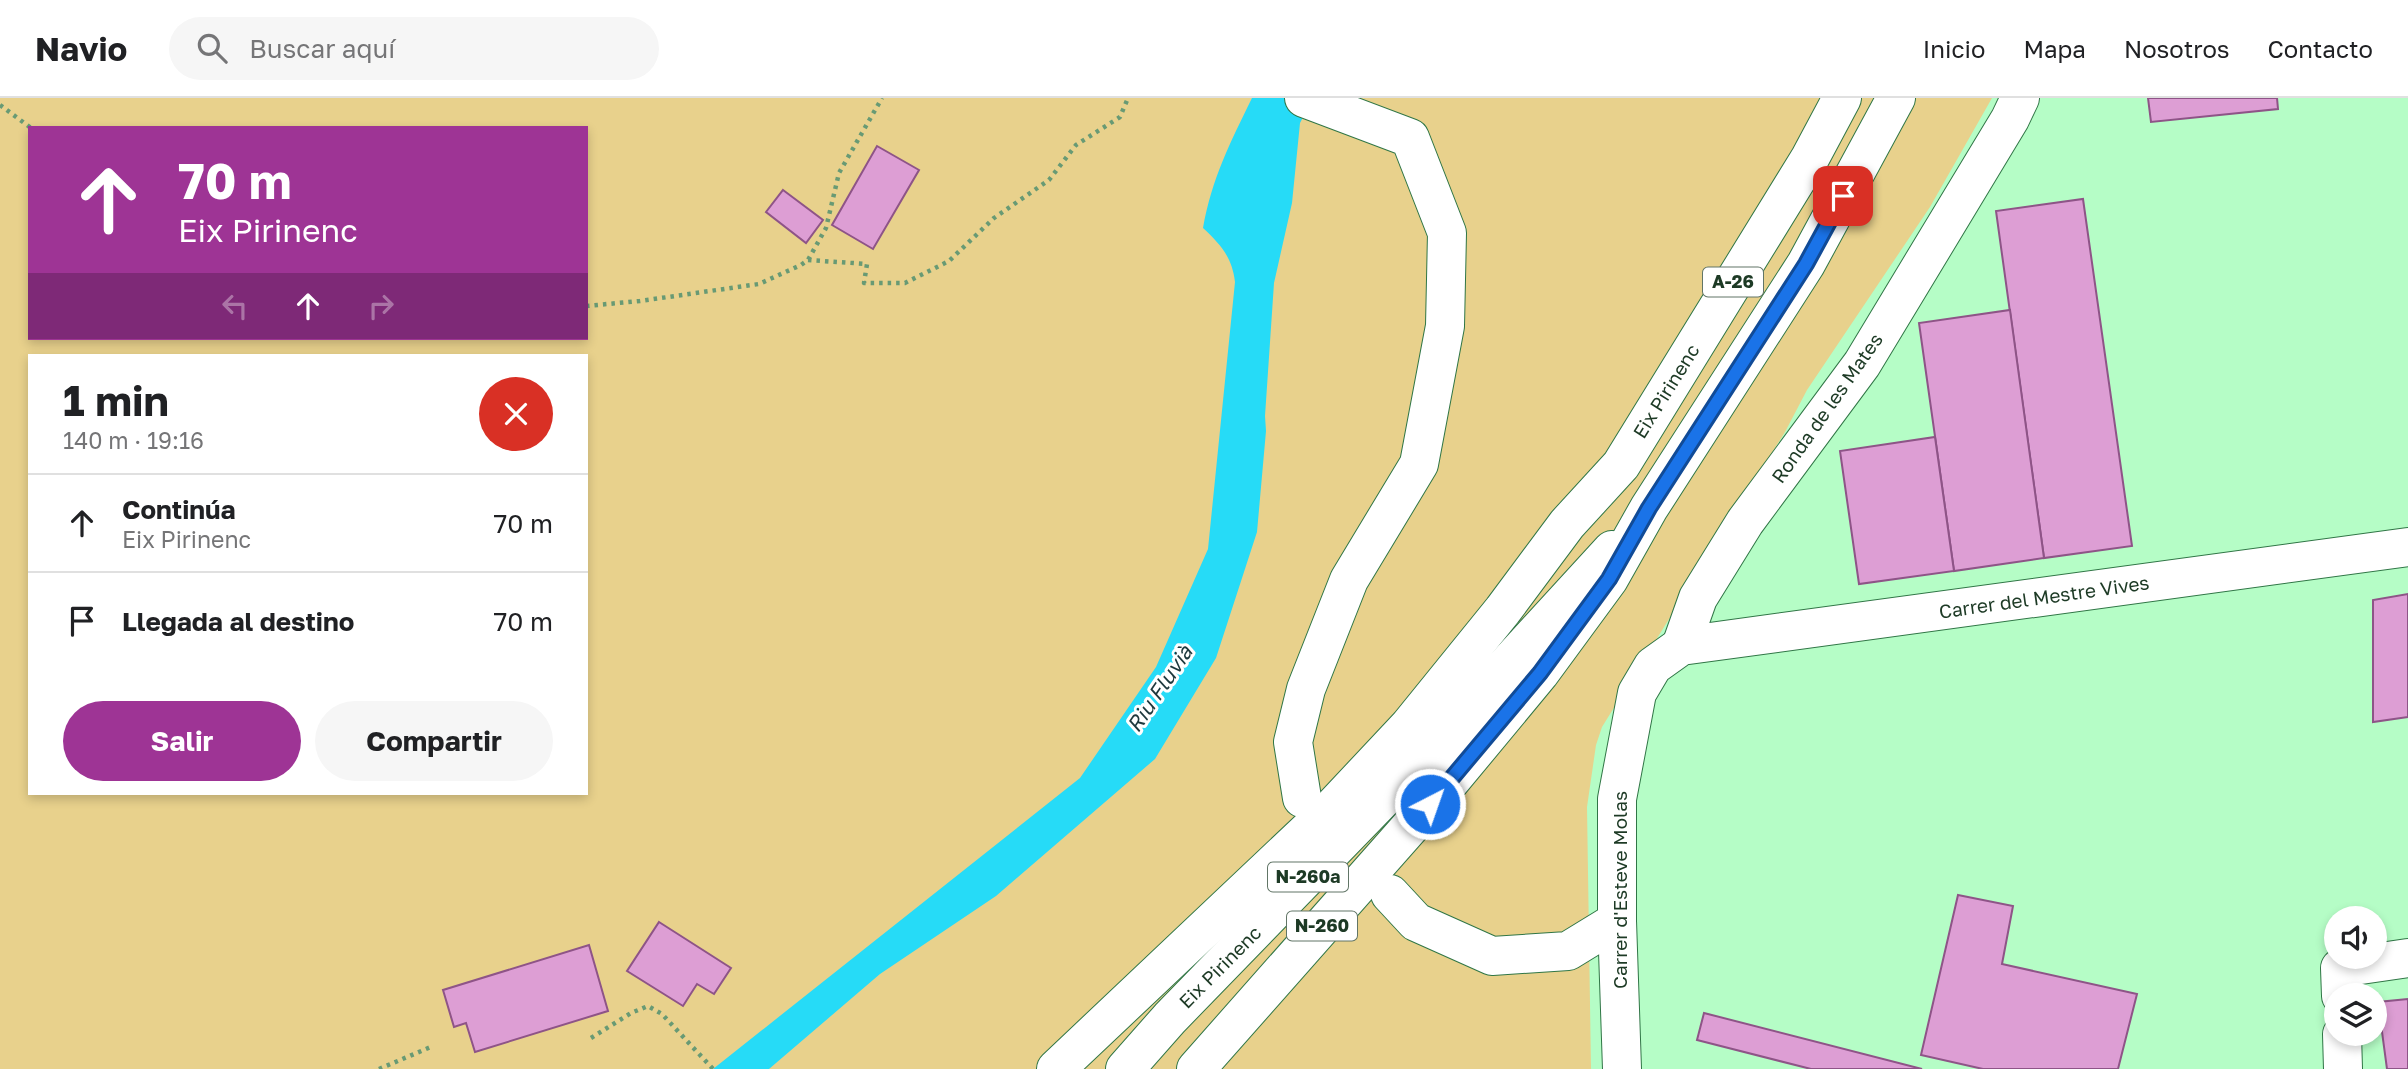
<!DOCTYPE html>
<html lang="es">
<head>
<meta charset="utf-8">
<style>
  body { margin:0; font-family:"Golos Text",sans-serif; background:#f6f6f6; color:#202124; height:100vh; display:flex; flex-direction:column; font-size:26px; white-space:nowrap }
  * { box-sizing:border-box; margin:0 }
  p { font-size:23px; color:#757577 }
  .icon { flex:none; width:38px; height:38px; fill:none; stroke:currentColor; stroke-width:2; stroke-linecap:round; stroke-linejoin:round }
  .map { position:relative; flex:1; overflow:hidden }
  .drawer { position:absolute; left:28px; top:256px; width:560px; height:441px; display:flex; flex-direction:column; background:#fff; border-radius:0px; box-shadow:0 4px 10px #0003 }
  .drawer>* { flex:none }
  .banner { position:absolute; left:28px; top:28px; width:560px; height:214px; border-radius:0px; box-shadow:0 4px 10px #0003; background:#9e3495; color:#fff; overflow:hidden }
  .tools { position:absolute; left:2324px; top:808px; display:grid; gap:14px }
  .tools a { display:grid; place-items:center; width:63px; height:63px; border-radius:50%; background:#fff; box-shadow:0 4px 10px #0003; font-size:35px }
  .pin { position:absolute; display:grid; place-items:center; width:60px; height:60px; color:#fff; margin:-30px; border-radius:14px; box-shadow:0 4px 10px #0006 }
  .me { position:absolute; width:77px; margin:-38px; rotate:41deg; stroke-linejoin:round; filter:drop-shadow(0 0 5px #0008) }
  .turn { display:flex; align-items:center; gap:24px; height:147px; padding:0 35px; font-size:32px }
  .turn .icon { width:91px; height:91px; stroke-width:2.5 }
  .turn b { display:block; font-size:49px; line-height:60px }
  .lanes { display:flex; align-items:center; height:66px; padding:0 35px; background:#0003; justify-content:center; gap:35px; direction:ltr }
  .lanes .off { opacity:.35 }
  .round { display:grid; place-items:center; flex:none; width:74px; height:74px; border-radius:37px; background:#f6f6f6 }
  .headline { display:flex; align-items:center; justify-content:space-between; height:119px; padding:0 35px }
  h1 { font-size:42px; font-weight:700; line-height:52px }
  .action { display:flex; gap:14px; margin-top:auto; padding:14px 35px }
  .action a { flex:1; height:80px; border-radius:42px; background:#9e3495; color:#fff; font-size:28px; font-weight:700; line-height:80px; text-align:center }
  .action a+a { background:#f6f6f6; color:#202124 }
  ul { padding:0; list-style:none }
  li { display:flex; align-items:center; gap:21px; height:98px; padding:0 35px; border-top:2px solid #e0e0e0 }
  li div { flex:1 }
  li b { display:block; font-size:26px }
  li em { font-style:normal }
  header { display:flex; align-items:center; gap:42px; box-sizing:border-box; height:98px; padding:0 35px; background:#fff; border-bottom:2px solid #e0e0e0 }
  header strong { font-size:33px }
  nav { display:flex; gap:38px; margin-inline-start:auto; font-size:24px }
  .search { width:490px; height:63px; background:#f6f6f6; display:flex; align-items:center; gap:18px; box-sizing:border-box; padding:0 24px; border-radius:38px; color:#757577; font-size:26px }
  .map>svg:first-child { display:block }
  .green { fill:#e8d18c; fill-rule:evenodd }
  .water { fill:#26dbf7 }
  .building { fill:#dd9ed4; stroke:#8e5487; stroke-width:2 }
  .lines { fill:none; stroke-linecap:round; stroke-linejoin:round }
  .minor-casing { stroke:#307646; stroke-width:40 }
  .primary-casing { stroke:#307646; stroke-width:40 }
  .motorway-casing { stroke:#307646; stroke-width:40 }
  .path { stroke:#689a74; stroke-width:4.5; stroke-dasharray:3.5 5; stroke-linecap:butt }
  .minor { stroke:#fff; stroke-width:38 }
  .primary { stroke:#fff; stroke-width:38 }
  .motorway { stroke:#fff; stroke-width:38 }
  .route-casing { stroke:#114b97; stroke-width:18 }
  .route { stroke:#1a73e8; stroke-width:12 }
  .labels { text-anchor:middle; stroke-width:6; stroke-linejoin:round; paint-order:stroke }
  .shield { fill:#fff; stroke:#617566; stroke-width:2 }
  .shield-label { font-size:18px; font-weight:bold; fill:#1d3a25 }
  .street-label { font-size:19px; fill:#1d3a25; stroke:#fff }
  .water-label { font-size:21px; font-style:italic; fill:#1d383d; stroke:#fff }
</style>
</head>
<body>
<header>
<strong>Navio</strong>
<div class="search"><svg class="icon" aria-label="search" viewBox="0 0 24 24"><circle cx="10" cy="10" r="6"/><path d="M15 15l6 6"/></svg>Buscar aquí</div>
<nav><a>Inicio</a><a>Mapa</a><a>Nosotros</a><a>Contacto</a></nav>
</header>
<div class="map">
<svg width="2408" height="971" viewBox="0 0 2408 971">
  <rect width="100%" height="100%" fill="#b5fdc6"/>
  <path class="green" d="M0,0H1992L1930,109L1807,292L1785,334L1602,629L1596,647L1587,709L1591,971H0ZM30,30H586V240H30ZM30,257H586V695H30Z"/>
  <path class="water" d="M1252,0H1313L1300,25L1292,105L1274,185L1265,318L1266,333L1257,434L1216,560L1155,661L996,798L880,876L769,971H713L1080,680L1156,569L1208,451L1235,184C1232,159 1221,147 1203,130C1212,80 1230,45 1252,0Z"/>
  <g class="building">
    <path d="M2148,0H2277L2278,11L2151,24Z"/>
    <path d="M877,48L919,72L873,151L832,127Z"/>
    <path d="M783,92L823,122L806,145L766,114Z"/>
    <path d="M2083,101L2132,448L2044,460L1996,113Z"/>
    <path d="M2010,212L2044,460L1954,473L1919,225Z"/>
    <path d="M1935,339L1954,473L1859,486L1840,353Z"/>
    <path d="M2408,496V619L2373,624V502Z"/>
    <path d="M1958,797L2013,808L2002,866L2137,896L2118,971H1983L1921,957Z"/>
    <path d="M659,824L731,870L714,896L697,886L683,908L627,873Z"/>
    <path d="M589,847L608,913L475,954L466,925L454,929L443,892Z"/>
    <path d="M2408,901V971H2387L2378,904Z"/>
    <path d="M1704,915L1922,971H1811L1697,942Z"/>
  </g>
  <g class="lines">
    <defs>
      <g id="minor">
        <path d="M1681,548L1698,500L1745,424L1862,266L2010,21L2020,0"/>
        <path d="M1302,700L1293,644L1306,591L1349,482L1419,366L1445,228L1447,135L1410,40L1304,0"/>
        <path d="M1390,796L1416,824L1492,858L1568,853L1617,823"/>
        <path d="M2341,898L2340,870L2408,860"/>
        <path d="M2342,936L2343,971"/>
        <path d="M1622,971L1617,823V701L1637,595L1653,568L1681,548L2408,449"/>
      </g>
      <path id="primary" d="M1125,971L1170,920L1405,678L1612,452"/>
      <g id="motorway">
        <path d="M1056,971L1332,710L1409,628L1503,512L1567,426L1621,367L1810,60L1842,0"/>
        <path d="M1196,971L1448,686L1540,575L1609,481L1649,410L1806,166L1896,0"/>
      </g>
    </defs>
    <use href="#minor" class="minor-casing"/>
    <use href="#primary" class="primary-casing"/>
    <use href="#motorway" class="motorway-casing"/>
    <g class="path">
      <path d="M0,7L31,30"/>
      <path d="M808,162L867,166L864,185H905L949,163L994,120L1049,82L1076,47L1120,19L1128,0"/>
      <path d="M586,208L640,203L759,186L801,167L808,162L826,130L839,75L882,0"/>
      <path d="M591,940L631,915L648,908L662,916L713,971"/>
      <path d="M379,971L433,948"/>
    </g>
    <use href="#minor" class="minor"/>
    <use href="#primary" class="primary"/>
    <use href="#motorway" class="motorway"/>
  </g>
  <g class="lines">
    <defs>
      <path id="route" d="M1430,706L1540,575L1609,481L1649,410L1806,166L1843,98"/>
    </defs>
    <use href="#route" class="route-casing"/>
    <use href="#route" class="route"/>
  </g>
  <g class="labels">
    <g class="shield">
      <rect x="1703" y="169.5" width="60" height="29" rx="5"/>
      <rect x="1268" y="764.5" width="80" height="29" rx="5"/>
      <rect x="1287" y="813.5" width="70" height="29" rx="5"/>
    </g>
    <g class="shield-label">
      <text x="1733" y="190">A-26</text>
      <text x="1308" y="785">N-260a</text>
      <text x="1322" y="834">N-260</text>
    </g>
    <g class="street-label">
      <text transform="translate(1666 293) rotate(-58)" y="7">Eix Pirinenc</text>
      <text transform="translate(1827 310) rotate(-55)" y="7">Ronda de les Mates</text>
      <text transform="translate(2044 499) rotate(-8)" y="7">Carrer del Mestre Vives</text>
      <text transform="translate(1620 792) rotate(-90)" y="7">Carrer d'Esteve Molas</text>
      <text transform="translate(1220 869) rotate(-45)" y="7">Eix Pirinenc</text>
    </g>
    <g class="water-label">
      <text transform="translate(1160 591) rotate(-56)" y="7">Riu Fluvià</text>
    </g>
  </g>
</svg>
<div class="tools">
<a><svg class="icon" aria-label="sound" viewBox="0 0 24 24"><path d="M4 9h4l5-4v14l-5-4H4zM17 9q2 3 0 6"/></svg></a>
<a><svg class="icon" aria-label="layers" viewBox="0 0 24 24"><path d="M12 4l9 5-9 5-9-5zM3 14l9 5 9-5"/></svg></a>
</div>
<div class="pin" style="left:1843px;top:98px;background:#d93025"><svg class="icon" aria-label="arrive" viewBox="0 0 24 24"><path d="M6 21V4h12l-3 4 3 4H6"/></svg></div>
<svg class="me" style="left:1430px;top:706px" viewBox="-20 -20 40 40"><circle r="17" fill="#1a73e8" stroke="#fff" stroke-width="3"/><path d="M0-11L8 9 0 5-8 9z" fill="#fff"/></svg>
<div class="banner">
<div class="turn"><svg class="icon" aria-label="ahead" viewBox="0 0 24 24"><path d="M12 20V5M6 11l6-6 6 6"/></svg><div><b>70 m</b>Eix Pirinenc</div></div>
<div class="lanes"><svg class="icon off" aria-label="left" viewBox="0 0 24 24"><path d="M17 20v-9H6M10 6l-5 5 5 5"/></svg><svg class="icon" aria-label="ahead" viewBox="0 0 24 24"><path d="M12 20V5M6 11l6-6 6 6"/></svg><svg class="icon off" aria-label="right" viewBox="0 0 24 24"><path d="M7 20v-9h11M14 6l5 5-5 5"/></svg></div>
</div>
<section class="drawer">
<div class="headline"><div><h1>1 min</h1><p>140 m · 19:16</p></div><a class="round" style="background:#d93025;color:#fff"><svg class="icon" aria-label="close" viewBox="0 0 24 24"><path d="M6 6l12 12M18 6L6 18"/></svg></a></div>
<ul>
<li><svg class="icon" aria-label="ahead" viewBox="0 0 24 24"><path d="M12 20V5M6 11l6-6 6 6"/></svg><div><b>Continúa</b><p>Eix Pirinenc</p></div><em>70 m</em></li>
<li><svg class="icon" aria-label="arrive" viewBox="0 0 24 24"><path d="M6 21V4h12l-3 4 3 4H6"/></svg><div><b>Llegada al destino</b></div><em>70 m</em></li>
</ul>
<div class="action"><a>Salir</a><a>Compartir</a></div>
</section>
</div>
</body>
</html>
